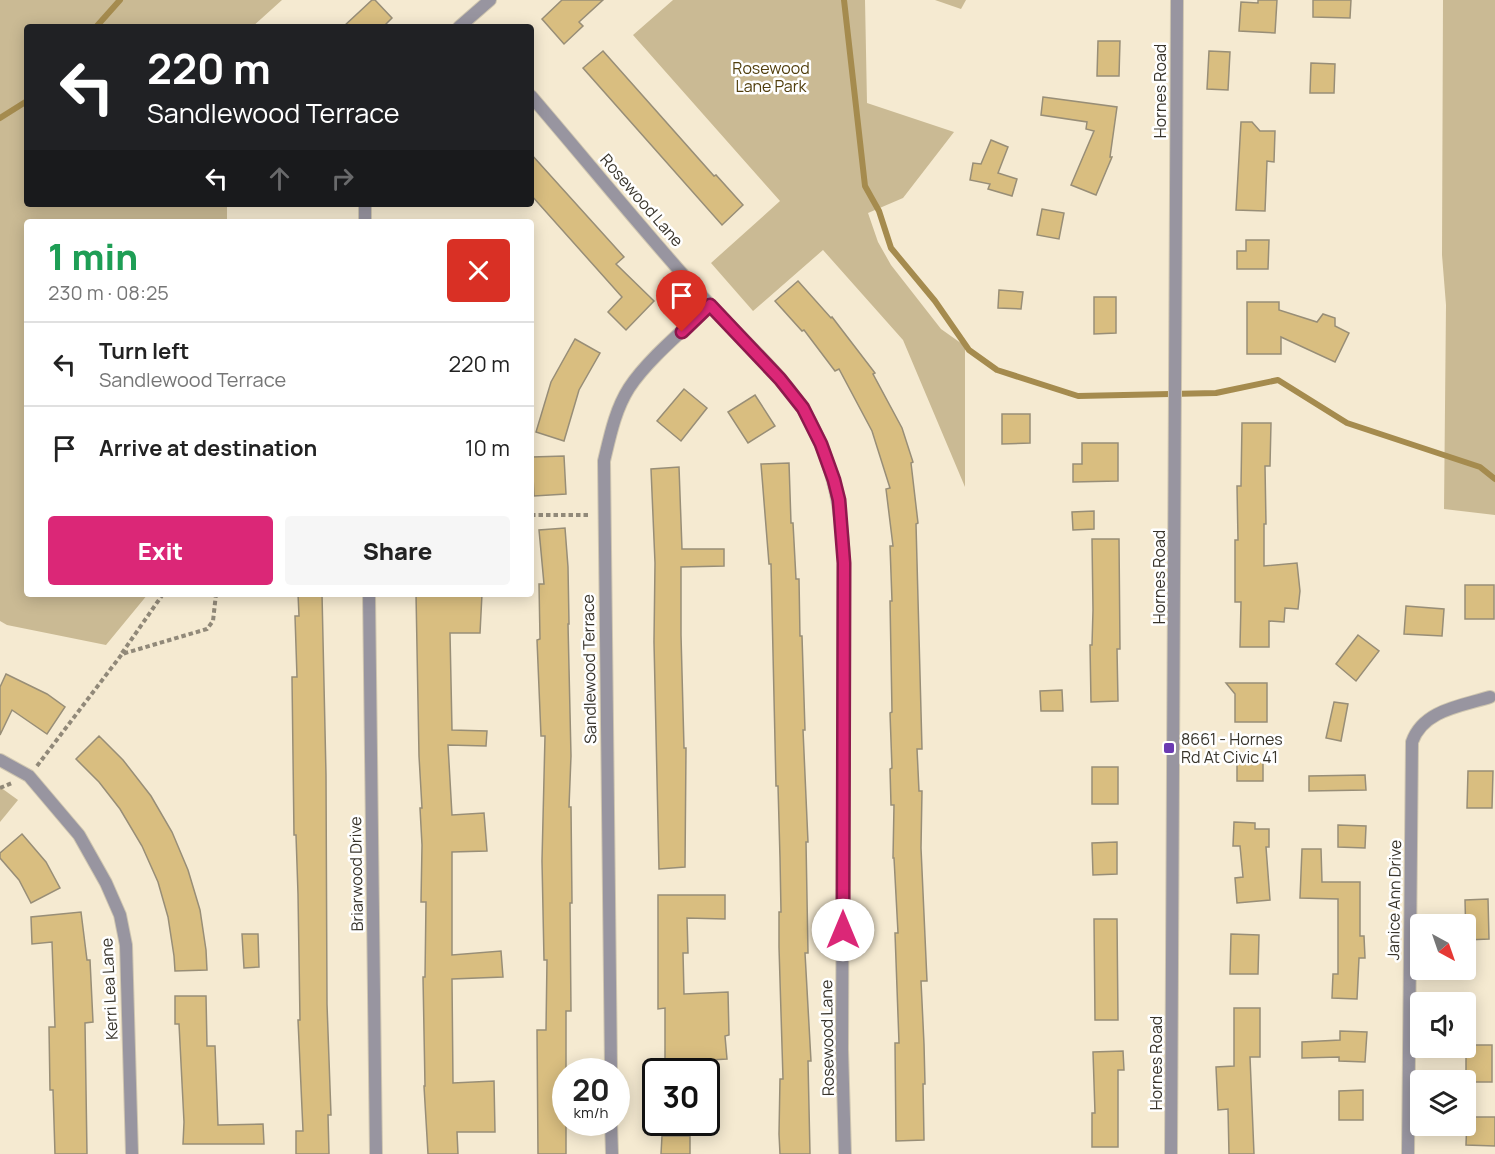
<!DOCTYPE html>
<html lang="en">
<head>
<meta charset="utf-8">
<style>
  body { margin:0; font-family:Manrope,sans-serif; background:#f6f6f6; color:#222; height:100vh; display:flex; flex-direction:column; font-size:22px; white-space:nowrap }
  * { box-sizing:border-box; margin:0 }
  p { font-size:20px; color:#767676 }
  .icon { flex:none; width:33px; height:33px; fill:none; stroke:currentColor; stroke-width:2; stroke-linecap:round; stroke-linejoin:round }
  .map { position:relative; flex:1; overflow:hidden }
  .side { position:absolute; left:24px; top:219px; width:510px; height:378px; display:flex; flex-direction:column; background:#fff; border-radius:6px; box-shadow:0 3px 15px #0003 }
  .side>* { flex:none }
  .hud { position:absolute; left:24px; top:24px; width:510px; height:183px; border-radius:6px; box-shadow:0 3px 15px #0003; background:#202124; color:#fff; overflow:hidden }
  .needle { width:39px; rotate:140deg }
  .buttons { position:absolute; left:1410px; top:914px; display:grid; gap:12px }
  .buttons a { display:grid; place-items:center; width:66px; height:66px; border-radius:6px; background:#fff; box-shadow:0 3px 15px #0003; font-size:30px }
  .speed { position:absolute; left:552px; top:1058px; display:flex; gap:12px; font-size:30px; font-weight:700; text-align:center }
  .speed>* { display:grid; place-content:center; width:78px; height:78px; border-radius:50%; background:#fff; box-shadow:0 3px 15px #0003; line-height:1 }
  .speed small { font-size:15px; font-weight:400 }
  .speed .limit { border:3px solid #111; border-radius:9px; background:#fff; color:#111 }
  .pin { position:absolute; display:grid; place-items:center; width:51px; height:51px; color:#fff; margin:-62px -26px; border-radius:50% 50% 50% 0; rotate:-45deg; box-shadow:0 0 6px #0007 }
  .pin .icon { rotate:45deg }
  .me { position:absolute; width:66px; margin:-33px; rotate:0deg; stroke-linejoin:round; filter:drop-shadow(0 0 4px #0008) }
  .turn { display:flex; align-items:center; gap:21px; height:126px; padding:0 24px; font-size:27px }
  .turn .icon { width:78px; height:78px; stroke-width:2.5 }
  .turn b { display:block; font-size:42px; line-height:51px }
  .lanes { display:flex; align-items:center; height:57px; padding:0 24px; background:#0003; justify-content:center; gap:30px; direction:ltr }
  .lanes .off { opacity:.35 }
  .round { display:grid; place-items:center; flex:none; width:63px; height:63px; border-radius:6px; background:#f6f6f6 }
  .overview { display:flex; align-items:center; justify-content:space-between; height:102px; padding:0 24px }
  h1 { font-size:36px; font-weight:800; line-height:45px; color:#1e9e55 }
  .primary-button { display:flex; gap:12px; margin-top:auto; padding:12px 24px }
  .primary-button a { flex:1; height:69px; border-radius:6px; background:#db2777; color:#fff; font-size:24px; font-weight:800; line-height:69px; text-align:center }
  .primary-button a+a { background:#f6f6f6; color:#222 }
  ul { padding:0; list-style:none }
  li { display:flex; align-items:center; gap:18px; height:84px; padding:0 24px; border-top:2px solid #e0e0e0 }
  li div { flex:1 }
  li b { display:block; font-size:22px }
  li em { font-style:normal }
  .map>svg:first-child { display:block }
  .green { fill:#caba94 }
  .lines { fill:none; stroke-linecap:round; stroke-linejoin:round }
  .stream { stroke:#a58b4e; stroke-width:6 }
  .building { fill:#d9be80; stroke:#988e77; stroke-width:1.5 }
  .street-casing { stroke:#cfc6b0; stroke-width:14 }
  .path { stroke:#918979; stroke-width:4; stroke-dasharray:4.5 3; stroke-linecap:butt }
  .street { stroke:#9895a0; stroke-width:12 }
  .route-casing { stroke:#8e194d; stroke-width:15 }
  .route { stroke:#db2777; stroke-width:10 }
  .poi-dot { fill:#6b3ab2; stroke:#fff; stroke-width:2 }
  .labels { text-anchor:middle; stroke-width:5; stroke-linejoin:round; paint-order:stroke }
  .park-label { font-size:16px; fill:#513e0c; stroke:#fff }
  .street-label { font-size:16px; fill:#38342b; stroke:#fff }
  .poi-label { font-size:16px; fill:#38342b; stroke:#fff; text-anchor:start }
</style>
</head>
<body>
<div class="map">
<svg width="1495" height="1154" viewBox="0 0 1495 1154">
  <rect width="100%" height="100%" fill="#f5ead1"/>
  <g class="green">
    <path d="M0,0H282L252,27H27V204H227V222H27V594H148L106,645L7,625L0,621Z"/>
    <path d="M673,0H865L867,103L954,132L903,198L868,213L878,242L891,265L941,329L965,346V487L903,340L823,250L753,311L711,263L780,201L633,35Z"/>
    <path d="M935,0H966L961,9Z"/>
    <path d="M1443,0H1495V515L1444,509L1446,305L1442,255Z"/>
    <path d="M0,787L18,800L0,822Z"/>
  </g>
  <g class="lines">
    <g class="stream">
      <path d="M844,0L865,186L879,211L891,248L935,301L969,350L997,370L1078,396L1216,393L1278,380L1347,423L1480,467L1495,479"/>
      <path d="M96,27L120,0"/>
      <path d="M0,118L27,101"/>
    </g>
  </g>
  <g class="building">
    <path d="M372,0H375L392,18L383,27H343Z"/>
    <path d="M562,0H603L579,22L583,26L564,44L542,19Z"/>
    <path d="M1258,0H1277L1275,33L1239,31L1241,2L1258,3Z"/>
    <path d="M1313,0H1351L1350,18L1313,17Z"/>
    <path d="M1098,41H1120L1119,76H1097Z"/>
    <path d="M603,51L714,176L716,175L743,205L722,225L583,68Z"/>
    <path d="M1209,51L1230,52L1228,90L1207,89Z"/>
    <path d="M1311,63L1335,64L1334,93H1310Z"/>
    <path d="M1043,97L1117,107L1110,157H1112L1096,195L1071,185L1094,131L1086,129L1087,122L1041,115Z"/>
    <path d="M1241,122H1252L1260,131H1275L1274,162L1267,161L1265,211L1236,210Z"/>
    <path d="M991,140L1008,147L998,173L1017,179L1012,196L988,189L990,184L970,180L973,163L981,164Z"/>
    <path d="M531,154L624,257L616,264L654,301L626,330L608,312L622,297L531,195Z"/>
    <path d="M1042,209L1064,213L1059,239L1037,235Z"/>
    <path d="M1246,240H1269L1268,269H1237V251H1246Z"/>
    <path d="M798,281L831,318L832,317L875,373L873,374L902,428L913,462L911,463L918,523L916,524L922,749H917L919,791H922L921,848L927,981H921L924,1044L925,1084H923L924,1140L896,1141L895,1043H899L895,933H898L894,858H893L894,805H891L890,769L892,768L890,713L892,712L890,601H892L890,546H893L886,489L890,488L872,431L839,369L835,371L804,330L802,331L775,301Z"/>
    <path d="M999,290L1023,292L1021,309L998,308Z"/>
    <path d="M1094,297H1116V333L1094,334Z"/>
    <path d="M1247,302H1279V310L1317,322L1323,314L1335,318V326L1349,333L1335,362L1281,337V354H1247Z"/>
    <path d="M575,339L600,353L579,390L564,441L536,432L551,382Z"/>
    <path d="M684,389L707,408L681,441L657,421Z"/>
    <path d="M755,395L775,426L748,443L728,412Z"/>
    <path d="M1002,414H1030V443L1002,444Z"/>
    <path d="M1242,423H1271L1270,466H1265L1266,524H1264V566L1297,563L1300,591L1298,609L1285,608L1284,622L1269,621V647H1240L1241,602H1235V540H1238L1237,486H1241Z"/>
    <path d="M1082,443H1118V481L1073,482V464H1082Z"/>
    <path d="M564,456L566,494L534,496L532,457Z"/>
    <path d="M789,463L791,523H793L796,579H799L800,636H802L803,668L805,730H803L808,842H806L808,953H805L811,1061H808L810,1154H780L779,1134L780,1079H783L779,947V912H781L780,858L778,786H776L771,564H769L761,464Z"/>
    <path d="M679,467L682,549H724V566L681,567V635L684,748H686L685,867L659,869L654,642L655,563L651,469Z"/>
    <path d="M1094,511V529L1073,530L1072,512Z"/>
    <path d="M565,528L568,567L569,624H568L571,756L569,807H571L572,903H570L571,1011H566V1154H538L537,1030H546L547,960H544L542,861L545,736H541L537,640L540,639L539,584H544L539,530Z"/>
    <path d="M1092,539H1119L1120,649H1117L1118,701L1091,702L1090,645H1092L1093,610Z"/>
    <rect x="1465" y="585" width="29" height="34"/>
    <path d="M298,594H322L326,775L327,1004L331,1115H328L329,1154H296V1131H303L298,1020H300L298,894L296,835H294L292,677H297L295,616H299Z"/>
    <path d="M416,594H482L480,633H450L452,730L487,731L486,746L448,745L452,815L484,813L487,851L452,852V955L501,951L503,977L452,979L453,1083L494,1081L495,1132H457L458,1154H428L424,1086H425L423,977H425L426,902H421L422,845L420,808H422L419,756Z"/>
    <path d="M1406,606L1444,609L1442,636L1404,634Z"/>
    <path d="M1358,635L1379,651L1356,681L1336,664Z"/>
    <path d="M6,674L47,694L65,707L47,734L12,710L0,735V687Z"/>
    <path d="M1226,683H1267V722H1235V694Z"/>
    <path d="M1062,690L1063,711H1041L1040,691Z"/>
    <path d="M1334,702L1348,704L1341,741L1326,738Z"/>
    <path d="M99,736L123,760L151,796L172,832L188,870L200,910L206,950L207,970L175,971L174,956L168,917L158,882L142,846L120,809L99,782L76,759Z"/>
    <rect x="1237" y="760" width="26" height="21"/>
    <rect x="1092" y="767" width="26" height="37"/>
    <path d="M1468,771H1493L1492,808H1467Z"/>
    <path d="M1365,775L1366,790L1309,791V776Z"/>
    <path d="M1234,822L1255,823V829H1269V847H1266L1270,900L1237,903L1235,878L1243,877L1240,846H1233Z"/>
    <path d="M1338,825L1366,826L1365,848L1338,847Z"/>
    <path d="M22,834L46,862L60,888L31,903L19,880L0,858V853Z"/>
    <path d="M1117,842V874L1093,875L1092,843Z"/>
    <path d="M1302,849H1321L1322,882H1360V936H1364L1365,958H1359L1357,999L1332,998L1333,974H1338V899L1300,898Z"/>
    <path d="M658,895H725V919L687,918L688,953H683L684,994L728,992L729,1035L725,1036L727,1059L691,1061V1065H665V1008L658,1009Z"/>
    <path d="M1488,899L1489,939L1466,940L1465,900Z"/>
    <path d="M81,912L87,960H90L93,1022L85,1023L87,1154H55L53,1090H50L49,1027H55L52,942L32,944L31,917Z"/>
    <path d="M1094,919H1117L1118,1020H1095Z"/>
    <path d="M242,934H258L259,967L244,968Z"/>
    <path d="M1231,934L1259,935L1258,974H1230Z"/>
    <path d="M175,996H206L207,1046H215L218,1125L263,1124L264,1144H183L184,1122L179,1024H175Z"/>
    <path d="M1234,1008H1260V1057H1250L1254,1154H1229L1228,1109L1218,1110L1216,1067L1234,1066Z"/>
    <path d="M1340,1031L1367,1032L1365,1062L1339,1061V1057L1302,1058V1042L1340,1040Z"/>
    <rect x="1466" y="1045" width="26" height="37"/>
    <path d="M1123,1051L1124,1070H1118V1147H1092V1113H1095L1093,1052Z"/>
    <path d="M1363,1090V1120H1339V1091Z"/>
    <path d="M1467,1117H1495V1146L1466,1145Z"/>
    <path d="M662,1136H690V1154H661Z"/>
  </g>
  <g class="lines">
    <defs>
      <g id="street">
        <path d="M459,27L490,0"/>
        <path d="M531,96C591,166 649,238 711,306C745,343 788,378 811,423C834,467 842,513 844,563L842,1049L845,1154"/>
        <path d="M365,222V204"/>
        <path d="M369,594L376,1154"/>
        <path d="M0,760L29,776L79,835L106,883L120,915L126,945L132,1154"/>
        <path d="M611,1071L604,461C610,436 615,410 629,388C648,359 685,329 710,305"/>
        <path d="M611,1122L612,1154"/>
        <path d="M1171,1154L1177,0"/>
        <path d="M1408,1154L1412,742C1423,710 1461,706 1490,697"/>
      </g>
    </defs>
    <use href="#street" class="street-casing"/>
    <g class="path">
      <path d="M531,515H590"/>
      <path d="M122,653L163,594"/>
      <path d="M37,766L122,654L207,629L213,621L216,594"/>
      <path d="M0,788L12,783"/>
    </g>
    <use href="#street" class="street"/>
  </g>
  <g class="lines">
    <defs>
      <path id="route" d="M682,332L710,305L780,379L803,408L821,444L834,480L839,500L844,563L843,930"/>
    </defs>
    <use href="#route" class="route-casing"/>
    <use href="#route" class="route"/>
  </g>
  <rect class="poi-dot" x="1163" y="742" width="12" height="12" rx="3"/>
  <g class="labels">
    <g class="park-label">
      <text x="771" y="74">Rosewood<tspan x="771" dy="18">Lane Park</tspan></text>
    </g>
    <g class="street-label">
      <text transform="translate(1160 91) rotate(-90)" y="6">Hornes Road</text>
      <text transform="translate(642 200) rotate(49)" y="6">Rosewood Lane</text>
      <text transform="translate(1159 577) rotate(-90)" y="6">Hornes Road</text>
      <text transform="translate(589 669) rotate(-91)" y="6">Sandlewood Terrace</text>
      <text transform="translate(356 874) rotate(-91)" y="6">Briarwood Drive</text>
      <text transform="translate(1394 900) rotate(-89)" y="6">Janice Ann Drive</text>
      <text transform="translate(109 989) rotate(-93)" y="6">Kerri Lea Lane</text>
      <text transform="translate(827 1038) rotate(-91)" y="6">Rosewood Lane</text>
      <text transform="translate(1156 1063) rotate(-90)" y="6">Hornes Road</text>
    </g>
    <g class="poi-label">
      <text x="1181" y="745">8661 - Hornes<tspan x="1181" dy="18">Rd At Civic 41</tspan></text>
    </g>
  </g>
</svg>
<div class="buttons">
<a><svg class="needle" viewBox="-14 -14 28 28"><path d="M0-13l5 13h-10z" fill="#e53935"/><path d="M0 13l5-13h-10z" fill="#767676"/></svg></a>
<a><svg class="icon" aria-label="sound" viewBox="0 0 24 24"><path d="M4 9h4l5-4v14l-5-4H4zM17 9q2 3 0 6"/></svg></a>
<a><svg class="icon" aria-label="layers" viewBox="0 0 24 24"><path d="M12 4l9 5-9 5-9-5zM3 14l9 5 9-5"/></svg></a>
</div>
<div class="speed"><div>20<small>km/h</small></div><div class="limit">30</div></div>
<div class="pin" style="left:682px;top:332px;background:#d93025"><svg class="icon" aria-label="arrive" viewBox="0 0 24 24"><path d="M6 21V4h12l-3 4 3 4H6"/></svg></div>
<svg class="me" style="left:843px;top:930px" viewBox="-20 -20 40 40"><circle r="19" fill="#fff"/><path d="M0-13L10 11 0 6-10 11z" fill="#db2777"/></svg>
<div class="hud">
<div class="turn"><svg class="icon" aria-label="left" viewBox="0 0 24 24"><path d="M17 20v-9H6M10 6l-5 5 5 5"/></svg><div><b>220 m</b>Sandlewood Terrace</div></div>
<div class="lanes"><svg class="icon" aria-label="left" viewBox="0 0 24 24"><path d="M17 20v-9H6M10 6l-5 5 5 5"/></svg><svg class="icon off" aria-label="ahead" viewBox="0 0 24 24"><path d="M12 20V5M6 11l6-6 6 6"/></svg><svg class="icon off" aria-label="right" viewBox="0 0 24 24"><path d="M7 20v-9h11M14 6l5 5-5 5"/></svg></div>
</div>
<section class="side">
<div class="overview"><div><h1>1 min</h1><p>230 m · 08:25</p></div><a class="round" style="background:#d93025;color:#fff"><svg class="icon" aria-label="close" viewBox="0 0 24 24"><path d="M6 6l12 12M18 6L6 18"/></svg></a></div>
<ul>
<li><svg class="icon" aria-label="left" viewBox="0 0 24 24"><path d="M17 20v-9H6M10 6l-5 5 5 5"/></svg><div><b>Turn left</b><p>Sandlewood Terrace</p></div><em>220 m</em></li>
<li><svg class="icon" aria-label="arrive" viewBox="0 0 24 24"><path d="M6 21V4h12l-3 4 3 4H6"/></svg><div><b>Arrive at destination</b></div><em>10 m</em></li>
</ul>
<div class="primary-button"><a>Exit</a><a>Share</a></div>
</section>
</div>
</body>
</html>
